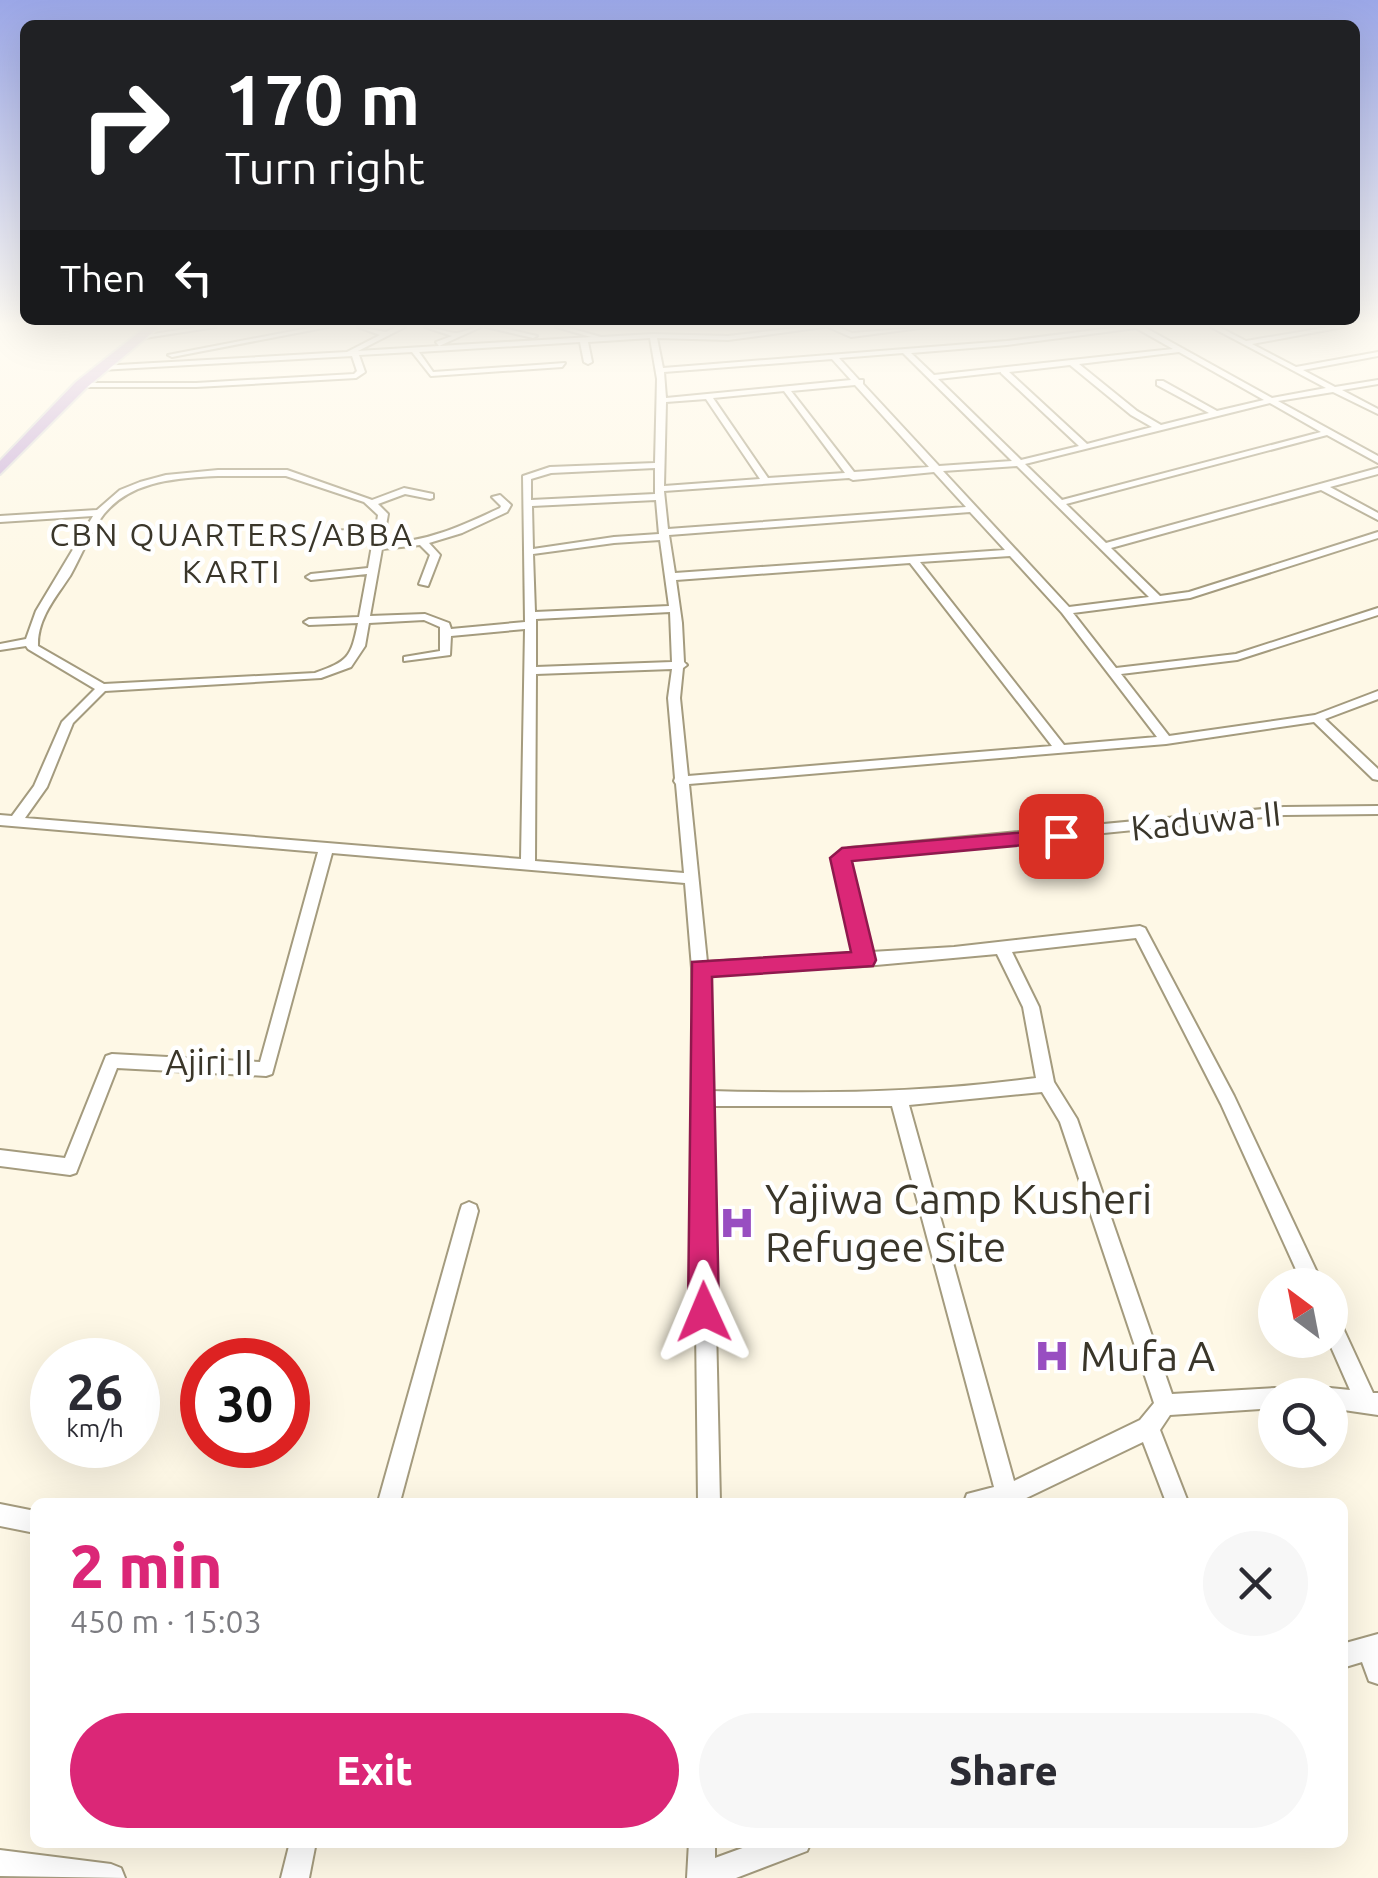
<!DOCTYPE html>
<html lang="en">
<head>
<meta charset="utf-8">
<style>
  body { margin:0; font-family:Ubuntu,sans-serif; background:#f7f7f7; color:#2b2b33; height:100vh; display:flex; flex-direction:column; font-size:38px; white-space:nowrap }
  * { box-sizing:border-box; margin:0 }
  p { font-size:32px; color:#7c7c81 }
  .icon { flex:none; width:55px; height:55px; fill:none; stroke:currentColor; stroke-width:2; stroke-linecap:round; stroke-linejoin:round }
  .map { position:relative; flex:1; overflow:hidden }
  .side { position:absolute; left:30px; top:1498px; width:1318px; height:350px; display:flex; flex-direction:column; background:#fff; border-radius:15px; box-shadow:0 10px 40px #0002 }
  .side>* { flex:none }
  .hud { position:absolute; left:20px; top:20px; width:1340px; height:305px; border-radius:15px; box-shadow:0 10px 40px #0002; background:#202124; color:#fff; overflow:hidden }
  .needle { width:65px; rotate:328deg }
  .buttons { position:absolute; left:1258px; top:1268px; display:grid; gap:20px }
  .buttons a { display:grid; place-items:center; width:90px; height:90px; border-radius:50%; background:#fff; box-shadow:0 10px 40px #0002; font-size:50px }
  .speed { position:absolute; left:30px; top:1338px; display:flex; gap:20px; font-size:50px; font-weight:700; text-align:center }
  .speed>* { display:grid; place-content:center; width:130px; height:130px; border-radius:50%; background:#fff; box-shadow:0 10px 40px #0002; line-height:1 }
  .speed small { font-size:25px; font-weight:400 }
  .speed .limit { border:15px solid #d22; background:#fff; color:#111 }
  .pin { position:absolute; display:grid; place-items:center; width:85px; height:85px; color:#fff; margin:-42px; border-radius:20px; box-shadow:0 5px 15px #0006 }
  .me { position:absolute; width:110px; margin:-55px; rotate:359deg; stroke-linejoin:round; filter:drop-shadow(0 0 8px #0008) }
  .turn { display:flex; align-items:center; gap:35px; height:210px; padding:0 40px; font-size:45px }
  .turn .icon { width:130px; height:130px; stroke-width:2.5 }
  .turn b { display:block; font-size:70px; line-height:85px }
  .then { display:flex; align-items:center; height:95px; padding:0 40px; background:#0003; gap:20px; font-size:38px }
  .round { display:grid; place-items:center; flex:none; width:105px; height:105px; border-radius:52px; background:#f7f7f7 }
  .summary { display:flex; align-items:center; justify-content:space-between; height:170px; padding:0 40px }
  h1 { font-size:60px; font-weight:800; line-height:75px; color:#db2777 }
  .action { display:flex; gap:20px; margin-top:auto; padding:20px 40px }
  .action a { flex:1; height:115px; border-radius:60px; background:#db2777; color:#fff; font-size:40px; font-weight:800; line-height:115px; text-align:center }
  .action a+a { background:#f7f7f7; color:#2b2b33 }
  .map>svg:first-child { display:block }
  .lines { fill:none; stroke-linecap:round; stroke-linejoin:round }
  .street-casing { stroke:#a49b7e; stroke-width:4 }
  .primary-casing { stroke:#dfdfdd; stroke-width:4 }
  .street { fill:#fff; fill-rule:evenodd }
  .primary { fill:#c9adda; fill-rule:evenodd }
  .route { fill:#db2777; stroke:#8e194d; stroke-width:2.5 }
  .labels { text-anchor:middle; stroke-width:9; stroke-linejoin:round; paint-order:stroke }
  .far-neighbourhood-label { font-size:32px; letter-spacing:2.5px; fill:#3a362a; stroke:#fff }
  .street-label { font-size:35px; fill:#3a362a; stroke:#fff }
  .near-poi-label { font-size:42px; fill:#3a362a; stroke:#fff; text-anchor:start }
</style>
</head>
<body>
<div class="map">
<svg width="1378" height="1878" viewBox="0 0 1378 1878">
  <rect width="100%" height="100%" fill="#fef8e6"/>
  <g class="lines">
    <defs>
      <g id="street">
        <path d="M198,327H216L138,339L134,337Z"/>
        <path d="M314,327H328L172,357L168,355Z"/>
        <path d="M358,327L386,332L396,327H405L358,351L439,346L436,342L452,336L425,327C436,327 447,333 457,333C465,332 471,327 481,327L439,346L591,337L556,327H566L601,337L653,334L728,336L804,327H824L728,340L657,338L663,368L1007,341L1119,327H1144L1272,398L1326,388L1211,327H1219L1246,341L1329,327H1343L1252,344L1296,367L1378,352V356L1303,370L1335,387L1378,380V384L1342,390L1378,409V414L1333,392L1278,401L1378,456V463L1327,435L1066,504L1106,543L1378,468V474L1330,487L1378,513V520L1321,490L1111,548L1160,596L1189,592L1378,532V538L1190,598L1073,613L1116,668L1236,654L1378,608V615L1237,660L1121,674L1169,736L1315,715L1378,691V699L1325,719L1378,769V780L1373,779L1314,722L1166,744L689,784L707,962L856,953L834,858L849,848L1284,807L1378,806V814L1284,815L852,858L848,860L871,952L954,947L1140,926L1145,928L1234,1096L1323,1285H1303L1221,1104L1136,938L1012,952L1039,1007L1054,1082L1077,1119L1172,1394L1275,1388L1282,1391L1284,1395H1275V1408L1170,1415L1160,1430L1188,1502H1166L1143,1442L1018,1502H964L967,1494L994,1487L892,1106H711L720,1502H698L692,968L685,883L332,853L272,1074L266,1076L117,1068L76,1173L70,1175L0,1166V1150L65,1158L106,1056L112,1054L260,1062L318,852L0,825V815L12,816L34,786L62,722L95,689L28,649L26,646L0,650V644L26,639L36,611L93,516L0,522V516L97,510L120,490L140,482L166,475L218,470H287L372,500L404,488L433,494V498L430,499L405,494L378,504L388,514L383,543C425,543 462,526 500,508L501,506L492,497L500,495L511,505L507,512L462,533L429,543L440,555L428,586L419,584L430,555L420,545L382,549L370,616L425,614L449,623L451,629L525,622L523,476L550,467L655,463L657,379L650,338L588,342L592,362L588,364L584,362L580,342L419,352L433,372L565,363L562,367L431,376L412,352L359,355L365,372L356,378L196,387H81L77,385L81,383H196L354,374L357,371L352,356L100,370L96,368L100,366L347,352L380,335ZM1136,328L1173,349L934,375L911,353L1007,345ZM1179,352L1264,400L1217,411L1163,381H1157V385L1209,413L1161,425L1137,411L1079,364ZM903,353L1012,461L939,466L863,384V380H859L839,358ZM832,359L851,380L666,398L664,372ZM1070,365L1131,415L1152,427L1087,444L1009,372ZM1001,372V373L1079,446L1021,460L938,379ZM855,385L929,467L854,472L791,391ZM784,391L845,473L768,478L713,398ZM706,399L760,479L664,486L666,402ZM1270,403L1321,432L1062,500L1025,464ZM1017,466L1149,597L1069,607L943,471ZM655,468V494L531,500V479L551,473ZM934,472L966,507L668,529L664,491L849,478L853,480ZM218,476H286L364,502L378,515L376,528L333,531L328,534L333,537L374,534L368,568L311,574L306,577L311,580L367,574L359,617L309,619L304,622L309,625L358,623C351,658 348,661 315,673L104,684L38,646C37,619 56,597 70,576C80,558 88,538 99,521C125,481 174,478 218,476ZM656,500L659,534L614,537L533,549L532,506ZM970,512L1005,550L675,573L669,535ZM660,540L669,606L535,612L533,554L614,543ZM1010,556L1062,613L1157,737L1064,745L920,562ZM910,563L1052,746L688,776L680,698L683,668L687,665L684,662L682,623L676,580ZM670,612L672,662L536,667V619ZM424,620L440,627V651L404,657V661L450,655L451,636L525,629L521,859L25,818L47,787L73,723L105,691L321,678L351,667L365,646L369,623ZM672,669L668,698L675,778L674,781L676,784L684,873L535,861L536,674ZM997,954L1023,1007L1036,1078C928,1093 820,1094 711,1091L708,973L865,966ZM1042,1092L1060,1122L1154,1403L1140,1420L1014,1481L909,1105Z"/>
        <path d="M486,327H499L537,336L533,338Z"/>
        <path d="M828,327H838L852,333L928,327L851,337Z"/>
        <path d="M469,1202L476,1205L478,1211L400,1502H378L460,1211L462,1205Z"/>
        <path d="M1330,1312L1337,1315L1373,1393H1378V1415L1330,1408V1395H1321L1323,1391L1330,1388L1350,1390L1328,1340H1330Z"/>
        <path d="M0,1504L35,1511V1533L0,1526Z"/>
        <path d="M1378,1634V1684L1369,1681L1362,1662L1342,1668V1644Z"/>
        <path d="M290,1842H316L309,1878H281Z"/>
        <path d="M689,1842H715V1858L759,1842H811L807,1851L736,1878H687Z"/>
        <path d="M0,1850L111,1864L121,1868L125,1878L0,1876Z"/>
      </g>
      <path id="primary" d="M146,327H159L86,388L0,474V461L76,382Z"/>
    </defs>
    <use href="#street" class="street-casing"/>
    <use href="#primary" class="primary-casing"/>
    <use href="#street" class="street"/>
    <use href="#primary" class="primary"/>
  </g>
  <linearGradient id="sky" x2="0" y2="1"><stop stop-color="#9ba7e7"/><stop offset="0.55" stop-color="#fffcf4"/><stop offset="1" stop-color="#fffcf4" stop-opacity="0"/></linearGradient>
  <rect width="1378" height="590" fill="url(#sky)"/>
  <path class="route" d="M1061,829L1068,831V841L852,861L876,960L873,966L712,977L719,1312L714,1323L704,1327L693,1323L688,1312L692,962L851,952L830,858L842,848Z"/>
  <defs>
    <symbol id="hospital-bare" viewBox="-9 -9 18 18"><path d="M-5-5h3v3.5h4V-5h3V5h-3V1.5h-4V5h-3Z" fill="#984ec1" stroke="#fff" stroke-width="2.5" paint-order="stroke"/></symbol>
  </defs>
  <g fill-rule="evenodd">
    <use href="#hospital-bare" x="712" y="1198" width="50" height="50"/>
    <use href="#hospital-bare" x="1027" y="1331" width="50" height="50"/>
  </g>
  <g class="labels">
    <g class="far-neighbourhood-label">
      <text x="232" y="546">CBN QUARTERS/ABBA<tspan x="232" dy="37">KARTI</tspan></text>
    </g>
    <g class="street-label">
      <text transform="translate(1206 821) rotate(-6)" y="12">Kaduwa II</text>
      <text x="209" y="1075">Ajiri II</text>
    </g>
    <g class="near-poi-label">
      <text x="765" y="1214">Yajiwa Camp Kusheri<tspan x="765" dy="48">Refugee Site</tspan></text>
      <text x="1080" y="1371">Mufa A</text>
    </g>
  </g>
</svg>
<div class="buttons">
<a><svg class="needle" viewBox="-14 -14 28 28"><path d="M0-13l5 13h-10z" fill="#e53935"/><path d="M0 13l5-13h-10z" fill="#7c7c81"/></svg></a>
<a><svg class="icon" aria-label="search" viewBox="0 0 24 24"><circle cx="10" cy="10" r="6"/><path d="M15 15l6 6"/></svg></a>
</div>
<div class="speed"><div>26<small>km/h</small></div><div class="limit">30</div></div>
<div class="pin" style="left:1061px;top:836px;background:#d93025"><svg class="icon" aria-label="arrive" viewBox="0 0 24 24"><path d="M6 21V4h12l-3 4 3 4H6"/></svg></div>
<svg class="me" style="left:704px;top:1312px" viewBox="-20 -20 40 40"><path d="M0-17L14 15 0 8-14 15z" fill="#db2777" stroke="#fff" stroke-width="4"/></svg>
<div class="hud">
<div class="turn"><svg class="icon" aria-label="right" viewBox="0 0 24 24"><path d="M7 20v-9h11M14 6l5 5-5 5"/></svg><div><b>170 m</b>Turn right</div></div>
<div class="then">Then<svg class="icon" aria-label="left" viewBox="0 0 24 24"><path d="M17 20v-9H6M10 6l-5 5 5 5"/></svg></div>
</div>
<section class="side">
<div class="summary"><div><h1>2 min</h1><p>450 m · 15:03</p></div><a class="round"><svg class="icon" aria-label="close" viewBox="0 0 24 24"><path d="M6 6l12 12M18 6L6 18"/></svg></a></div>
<div class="action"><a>Exit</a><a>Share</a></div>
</section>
</div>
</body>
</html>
